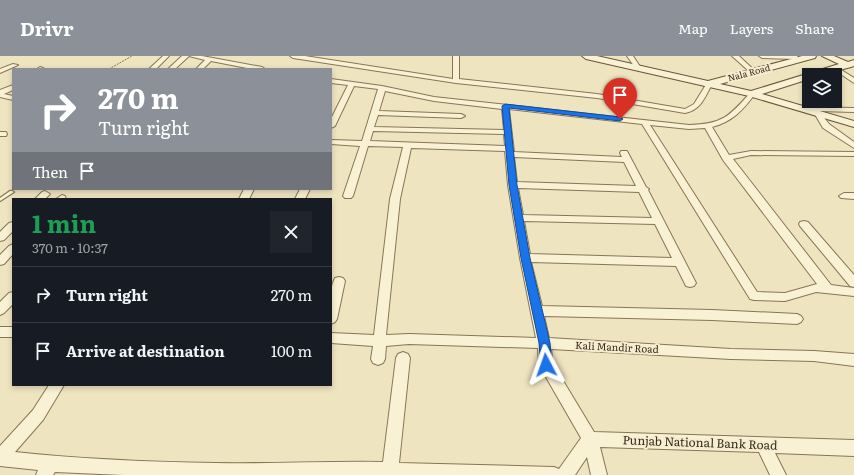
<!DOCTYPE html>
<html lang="en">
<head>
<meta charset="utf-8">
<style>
  body { margin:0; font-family:Literata,serif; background:#20242c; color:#f1f3f6; height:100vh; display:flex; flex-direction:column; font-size:15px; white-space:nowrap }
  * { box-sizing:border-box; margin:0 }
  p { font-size:13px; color:#9ea1a6 }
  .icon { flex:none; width:22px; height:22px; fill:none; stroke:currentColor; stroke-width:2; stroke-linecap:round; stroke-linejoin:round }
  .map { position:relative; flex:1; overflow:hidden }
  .sheet { position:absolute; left:12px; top:142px; width:320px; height:188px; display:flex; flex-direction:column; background:#171b24; border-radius:0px; box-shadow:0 2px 6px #0003 }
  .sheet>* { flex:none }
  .top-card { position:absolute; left:12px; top:12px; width:320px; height:122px; border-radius:0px; box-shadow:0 2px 6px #0003; background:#8c9099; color:#fff; overflow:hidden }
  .controls { position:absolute; left:802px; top:12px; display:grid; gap:8px }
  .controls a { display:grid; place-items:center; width:40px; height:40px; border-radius:0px; background:#171b24; box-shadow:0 2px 6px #0003; font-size:20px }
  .pin { position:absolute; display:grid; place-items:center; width:34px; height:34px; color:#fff; margin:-41px -17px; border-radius:50% 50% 50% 0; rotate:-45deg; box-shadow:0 0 4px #0007 }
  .pin .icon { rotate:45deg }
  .me { position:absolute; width:44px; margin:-22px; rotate:356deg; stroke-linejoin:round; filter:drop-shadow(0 0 3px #0008) }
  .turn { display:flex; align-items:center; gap:14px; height:84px; padding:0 20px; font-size:18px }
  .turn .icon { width:52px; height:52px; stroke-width:2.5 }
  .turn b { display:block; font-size:28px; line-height:34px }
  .then { display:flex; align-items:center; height:38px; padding:0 20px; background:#0003; gap:8px; font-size:15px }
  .round { display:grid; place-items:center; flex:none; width:42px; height:42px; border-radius:0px; background:#20242c }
  .head { display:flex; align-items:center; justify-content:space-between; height:68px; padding:0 20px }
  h1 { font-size:24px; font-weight:700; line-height:30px; color:#1e9e55 }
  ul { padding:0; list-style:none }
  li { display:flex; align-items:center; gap:12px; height:56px; padding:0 20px; border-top:1px solid #363941 }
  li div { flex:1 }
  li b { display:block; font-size:15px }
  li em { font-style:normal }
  header { display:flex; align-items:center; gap:24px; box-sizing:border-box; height:56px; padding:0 20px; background:#8c9099; color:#fff }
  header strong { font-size:19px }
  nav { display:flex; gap:22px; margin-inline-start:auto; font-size:14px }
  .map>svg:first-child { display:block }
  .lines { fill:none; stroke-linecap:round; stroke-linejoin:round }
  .lane-casing { stroke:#887557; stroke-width:2.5 }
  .street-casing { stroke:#887557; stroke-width:2 }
  .secondary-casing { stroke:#6a553b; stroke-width:2 }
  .path { stroke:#887557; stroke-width:1; stroke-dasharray:2 1; stroke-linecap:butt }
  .lane { fill:#f9f1d3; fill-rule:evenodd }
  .street { fill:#f9f1d3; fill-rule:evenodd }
  .secondary { fill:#f9f1d3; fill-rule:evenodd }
  .route { fill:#1a73e8; stroke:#114b97 }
  .labels { text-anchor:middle; stroke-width:4; stroke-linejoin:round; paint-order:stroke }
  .far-street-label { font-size:9px; fill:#372b1c; stroke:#f6edd0 }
  .street-label { font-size:10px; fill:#372b1c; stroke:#f6edd0 }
  .near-street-label { font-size:12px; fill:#372b1c; stroke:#f6edd0 }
</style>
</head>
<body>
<header>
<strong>Drivr</strong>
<nav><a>Map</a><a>Layers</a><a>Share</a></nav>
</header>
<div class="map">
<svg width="854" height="419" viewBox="0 0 854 419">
  <rect width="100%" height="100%" fill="#efe4c0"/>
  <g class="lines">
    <defs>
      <path id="lane" d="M10,135H12L14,136L0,145V142Z"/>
      <g id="street">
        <path d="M163,0H169L156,13H149Z"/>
        <path d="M182,0H189L175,13H168Z"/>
        <path d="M189,0H202L262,11L265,13H252L211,5L203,13H196L205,4Z"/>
        <path d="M290,0H305L453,23V0H459V23L597,38L685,53L694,48L707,27L712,28C705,41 701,54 685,57L597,42L456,27L293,2Z"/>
        <path d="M627,0H633L641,12L640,13H636Z"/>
        <path d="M732,0H739L755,15V17H751Z"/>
        <path d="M759,0H797L798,1L795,3L762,2Z"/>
        <path d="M13,8L18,9L0,17V13Z"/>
        <path d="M835,10L854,22V27L833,13L832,12Z"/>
        <path d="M40,11L43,12L44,13H37Z"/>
        <path d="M331,23L382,30L434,41L689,69C722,68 729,61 750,37L752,36L755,38C743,54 732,66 712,71L729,99L751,95L854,96V100L751,99L733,103L831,229L854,232V240L816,236L785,245L754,244L750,243L642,68L509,53L514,96L622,101L620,97L621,95H627L646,131L649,133L648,134L696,227L694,230L690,231L686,230L676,210L531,206L542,250L712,254L797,258L801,260L803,263L801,266L797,268L712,264L544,260L549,282L731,293L814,295L854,298V310L814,305L731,303L551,293L553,308L594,376L854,384V400L775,397L786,419H770L759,396L600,391L607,419H591L587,401L575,419H123L55,416L53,419H36L38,414L0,410V390L33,354L49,329H64L43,364L15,396C80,403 150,406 216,407C272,408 327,405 383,406L396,302L398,298L403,296L408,298L410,302L399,407L554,411L559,413L581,382L539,309L538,292L409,288L386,290L385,303L383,307L378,309L373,307L371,303L373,290L331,287V277L374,279L390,143L403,91L368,90L353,140L351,142H345L343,140L360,90L331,88V84L362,85L378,33L354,30L335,70L331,72V63L348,29L331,27ZM385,35L434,45L502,53L504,74L374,71L378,59L461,62L465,60L461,58L379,55ZM650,69L689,73L705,72L723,104L817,228L785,237L757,236ZM373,75L504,78L505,90L370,85ZM411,92L505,95L508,129L520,202L536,282L409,278L386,279L400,143ZM514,101L624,106L636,130L517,126ZM518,132L639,136L652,162L523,159ZM524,165L655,168L672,202L530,198Z"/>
        <path d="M13,29V34L4,38L13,40V44L0,41V34Z"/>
        <path d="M805,51L854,52V56L819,55L829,68L854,86V92L823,72L813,55H805Z"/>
        <path d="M0,76H6L7,78L6,80H0Z"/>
        <path d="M244,133H254L249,143H239Z"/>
        <path d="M300,133H310L305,143H295Z"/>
        <path d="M45,135L50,138L45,143H35L42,136Z"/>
        <path d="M844,137H854V143L841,142L839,140Z"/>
        <path d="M62,139L65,140L66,143H56Z"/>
        <path d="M804,165L808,166L854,219V231L850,230L800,170L799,168L800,166Z"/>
        <path d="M13,166V175L4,184L0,185V176L9,167Z"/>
        <path d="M13,188V198L4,208L0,209V199L9,190Z"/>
        <path d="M339,221L343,222L345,225L337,263L335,266L331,268C331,254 328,235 335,222Z"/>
        <path d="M13,236V248L4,257L0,259V246L9,237Z"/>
        <rect x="0" y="271" width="13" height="10"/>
      </g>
      <path id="secondary" d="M582,0H597L708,25L802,0H816L815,2L720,28L751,35L839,8L822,0H834L848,6L854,4V10L851,11L821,19H809V23L762,38L854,65V71L749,40L586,3Z"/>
    </defs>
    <use href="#lane" class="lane-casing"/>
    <use href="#street" class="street-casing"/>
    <use href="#secondary" class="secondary-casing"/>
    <path class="path" d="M109,13L132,0"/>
    <use href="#lane" class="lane"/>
    <use href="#street" class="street"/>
    <use href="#secondary" class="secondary"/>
  </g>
  <path class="route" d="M505,48L620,61L623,63L620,65L509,52L517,129L530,202L550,287L552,309L550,312L546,314L542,312L541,309L539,287L521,202L509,129L502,50Z"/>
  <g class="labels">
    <g class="far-street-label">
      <text transform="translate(749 17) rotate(-15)" y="3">Nala Road</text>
    </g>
    <g class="street-label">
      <text transform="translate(617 291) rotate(3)" y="4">Kali Mandir Road</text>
    </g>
    <g class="near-street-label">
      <text transform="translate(700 387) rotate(2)" y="4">Punjab National Bank Road</text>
    </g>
  </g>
</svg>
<div class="controls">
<a><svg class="icon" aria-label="layers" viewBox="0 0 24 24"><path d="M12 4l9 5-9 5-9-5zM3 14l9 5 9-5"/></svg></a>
</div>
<div class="pin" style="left:620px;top:63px;background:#d93025"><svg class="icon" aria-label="arrive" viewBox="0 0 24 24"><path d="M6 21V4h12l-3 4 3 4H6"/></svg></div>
<svg class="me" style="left:546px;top:309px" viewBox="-20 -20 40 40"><path d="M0-17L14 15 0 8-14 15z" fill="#1a73e8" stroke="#fff" stroke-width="4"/></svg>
<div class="top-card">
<div class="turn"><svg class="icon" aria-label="right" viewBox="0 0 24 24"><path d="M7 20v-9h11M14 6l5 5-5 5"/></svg><div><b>270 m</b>Turn right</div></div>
<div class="then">Then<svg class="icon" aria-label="arrive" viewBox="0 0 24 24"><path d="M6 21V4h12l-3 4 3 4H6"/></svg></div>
</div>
<section class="sheet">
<div class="head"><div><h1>1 min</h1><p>370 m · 10:37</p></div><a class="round"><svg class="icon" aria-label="close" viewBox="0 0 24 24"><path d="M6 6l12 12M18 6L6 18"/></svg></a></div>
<ul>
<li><svg class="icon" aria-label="right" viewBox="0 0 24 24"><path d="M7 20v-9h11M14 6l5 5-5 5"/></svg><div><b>Turn right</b></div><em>270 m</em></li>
<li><svg class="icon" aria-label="arrive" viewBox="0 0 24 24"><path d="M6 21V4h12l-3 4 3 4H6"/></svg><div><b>Arrive at destination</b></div><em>100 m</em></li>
</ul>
</section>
</div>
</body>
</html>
